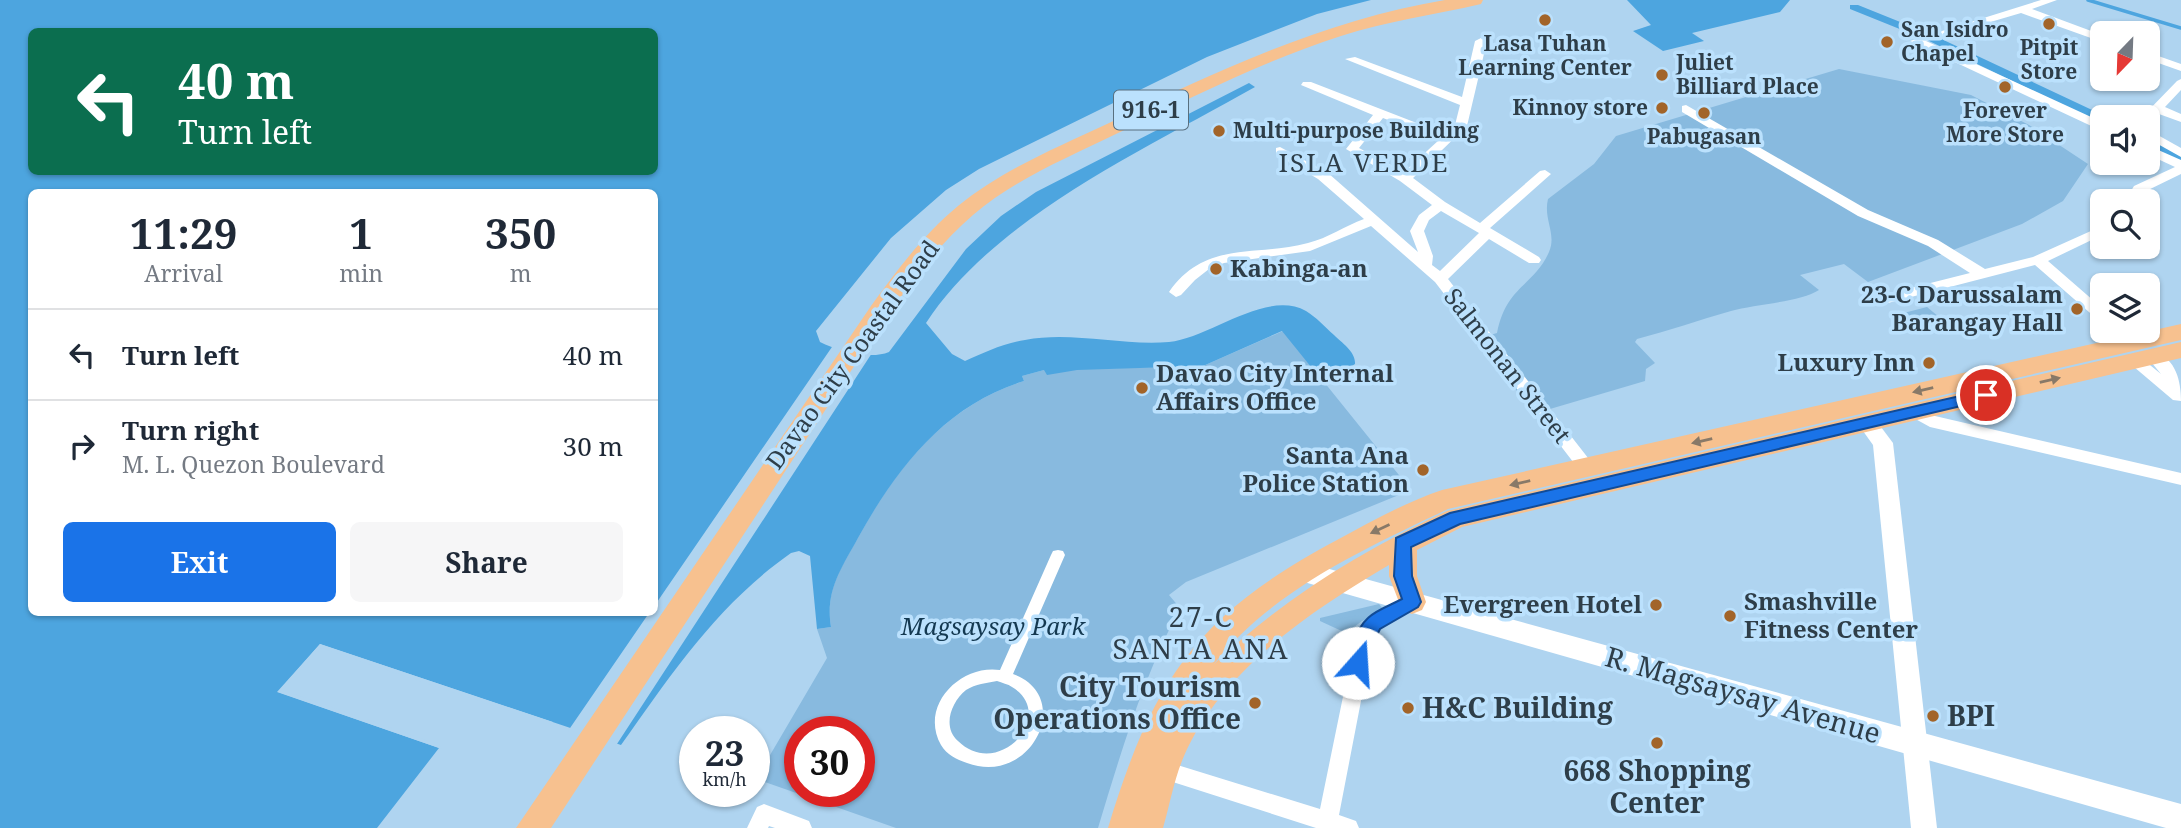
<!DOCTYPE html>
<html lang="en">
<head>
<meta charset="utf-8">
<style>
  body { margin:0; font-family:"Noto Serif",serif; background:#f6f6f7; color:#1f2937; height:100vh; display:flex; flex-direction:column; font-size:26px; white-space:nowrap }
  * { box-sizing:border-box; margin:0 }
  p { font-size:23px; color:#747a83 }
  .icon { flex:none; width:38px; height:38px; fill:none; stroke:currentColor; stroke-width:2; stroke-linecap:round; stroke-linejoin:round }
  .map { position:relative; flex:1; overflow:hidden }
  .drawer { position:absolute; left:28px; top:189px; width:630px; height:427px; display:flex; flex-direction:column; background:#fff; border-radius:10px; box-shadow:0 2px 5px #0004 }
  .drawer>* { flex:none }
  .banner { position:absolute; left:28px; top:28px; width:630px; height:147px; border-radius:10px; box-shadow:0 2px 5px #0004; background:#0b6e4f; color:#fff; overflow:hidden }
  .needle { width:46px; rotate:203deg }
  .fabs { position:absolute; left:2090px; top:21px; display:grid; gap:14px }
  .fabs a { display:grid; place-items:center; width:70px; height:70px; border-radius:10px; background:#fff; box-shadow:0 2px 5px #0004; font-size:35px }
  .speed { position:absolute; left:679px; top:716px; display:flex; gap:14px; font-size:35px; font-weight:700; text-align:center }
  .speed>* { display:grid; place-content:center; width:91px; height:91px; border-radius:50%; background:#fff; box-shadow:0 2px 5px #0004; line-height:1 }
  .speed small { font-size:18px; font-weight:400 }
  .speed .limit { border:10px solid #d22; background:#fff; color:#111 }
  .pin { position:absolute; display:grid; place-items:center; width:60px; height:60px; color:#fff; margin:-30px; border:4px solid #fff; border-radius:50%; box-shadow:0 2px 7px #0007 }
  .me { position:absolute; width:77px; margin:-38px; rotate:19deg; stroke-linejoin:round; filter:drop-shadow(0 0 5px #0008) }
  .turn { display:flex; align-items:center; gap:24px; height:147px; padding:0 35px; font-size:32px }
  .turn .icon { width:91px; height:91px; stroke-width:2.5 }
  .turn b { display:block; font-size:49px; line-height:60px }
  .eta { display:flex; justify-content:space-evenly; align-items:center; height:119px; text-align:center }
  .eta b { font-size:42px; font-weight:700; line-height:49px }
  .primary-button { display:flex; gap:14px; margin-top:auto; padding:14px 35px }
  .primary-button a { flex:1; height:80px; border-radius:10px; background:#1a73e8; color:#fff; font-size:28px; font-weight:700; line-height:80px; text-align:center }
  .primary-button a+a { background:#f6f6f7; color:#1f2937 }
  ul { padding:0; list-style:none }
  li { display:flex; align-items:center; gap:21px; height:91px; padding:0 35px; border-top:2px solid #e0e1e3 }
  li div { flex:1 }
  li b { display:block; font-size:26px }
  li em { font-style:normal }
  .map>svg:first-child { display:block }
  .green { fill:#88badf; fill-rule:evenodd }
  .water { fill:#4da5df; fill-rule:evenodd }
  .pier { fill:#afd4f0 }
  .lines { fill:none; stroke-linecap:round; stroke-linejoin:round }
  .stream { stroke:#4da5df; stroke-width:3.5 }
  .canal { fill:#4da5df; fill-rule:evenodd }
  .pedestrian { fill:#fff; fill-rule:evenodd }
  .minor { fill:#fff; fill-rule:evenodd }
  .tertiary { fill:#fff; fill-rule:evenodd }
  .secondary { fill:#fff; fill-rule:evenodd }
  .primary { fill:#f7c18f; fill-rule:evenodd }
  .oneway { fill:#887968 }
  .route { fill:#1a73e8; stroke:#114b97; stroke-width:2 }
  .poi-dot { fill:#a26429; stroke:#bbe1fd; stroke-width:2.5 }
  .labels { text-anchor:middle; stroke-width:7; stroke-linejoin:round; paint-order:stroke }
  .far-poi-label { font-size:21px; font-weight:bold; fill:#2e3e49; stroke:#bbe1fd }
  .shield { fill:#bbe1fd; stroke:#586f7f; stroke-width:2 }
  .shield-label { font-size:23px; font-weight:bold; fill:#2e3e49 }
  .poi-label { font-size:24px; font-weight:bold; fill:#2e3e49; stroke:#bbe1fd; text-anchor:end }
  .street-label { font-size:24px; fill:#2e3e49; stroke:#bbe1fd }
  .park-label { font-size:24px; font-style:italic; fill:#143951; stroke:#bbe1fd }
  .neighbourhood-label { font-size:26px; letter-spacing:2px; fill:#2e3e49; stroke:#bbe1fd }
  .quarter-label { font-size:28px; letter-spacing:2px; fill:#2e3e49; stroke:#bbe1fd }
  .near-poi-label { font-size:28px; font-weight:bold; fill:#2e3e49; stroke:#bbe1fd; text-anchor:start }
  .near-street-label { font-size:28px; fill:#2e3e49; stroke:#bbe1fd }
</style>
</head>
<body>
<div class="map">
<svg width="2181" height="828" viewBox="0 0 2181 828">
  <rect width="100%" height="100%" fill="#afd4f0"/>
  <g class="green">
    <path d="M1839,69L1971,95L2029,125L2088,164L2063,201L2022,224L1868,282L1844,264L1800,275L1819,290C1801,302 1755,304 1731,311C1699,320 1668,331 1637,339L1635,342L1655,363L1646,369L1645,381L1533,414L1480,338L1497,333C1506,286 1534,286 1549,252C1557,234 1543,219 1548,199L1594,164L1616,136Z"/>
    <path d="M1927,307L1945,322L1914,330L1896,315Z"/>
    <path d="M1283,331L1411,490L1186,582L1169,595L1180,608C1143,678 1121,752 1098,828H896L756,779L827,658L817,629L831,627C825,590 841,568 859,536C896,468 946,405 1024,381L1022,376L1044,370L1203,366ZM800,732H859V791H800Z"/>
    <path d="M1379,604L1385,611L1362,621L1346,633L1320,621V618Z"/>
  </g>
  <g class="water">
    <path d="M0,0H1371L1317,14L1207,57L979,169L946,190L891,238L816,331L820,342C838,351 870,360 889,352L966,249L1001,216L1036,192L1249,83L1255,87C1146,149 996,216 926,323L952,354L965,361C983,353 1004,343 1025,340C1072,331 1121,346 1169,342C1210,338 1266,289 1306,311C1316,317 1325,327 1334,335C1342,343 1356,352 1355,364L1324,383L1282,331L1203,366L1077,370L1047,375L1044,370L1022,376L1024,381C945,405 896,469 858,538C841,569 825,591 831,627L817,629L810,556L799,551L791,553C718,604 672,673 621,745L320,644L278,692L439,748L377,828H0ZM32,32H654V172H32ZM32,192H654V612H32Z"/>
    <path d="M1627,0H1790L1780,12L1692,33L1704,41L1663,51L1633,31L1651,25Z"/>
  </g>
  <g class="pier">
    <path d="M834,344L872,353L615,747L568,731L649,613L654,612L655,605Z"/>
    <path d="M320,644L478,697L553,722L550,725L321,648L283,690L440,745L442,749L277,692Z"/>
  </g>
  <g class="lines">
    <path class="stream" d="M2088,0L2181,28"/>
    <g class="canal">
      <path d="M1850,5H1858L1935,36L2107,117H2102V123L2098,122L1927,40L1850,9Z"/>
      <path d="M2147,137L2181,153V162L2147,146Z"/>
    </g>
    <path class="pedestrian" d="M1058,550L1063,551L1065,555L1013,674C1075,696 1032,787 967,763C956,759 947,755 941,745C919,706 960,664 1000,670L1051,555L1053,551ZM997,681C1002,683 1008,684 1012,687C1058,714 999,781 958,741C942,727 951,702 966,690C976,684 986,683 997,681Z"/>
    <g class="minor">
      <path d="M2041,0H2057L2032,9L2102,35V42L2021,13L1926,41L2102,122V131L1910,41Z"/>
      <path d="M1481,38L1487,41L1467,126L1413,178L1445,202L1480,223L1540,171L1545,170L1551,174L1490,228L1539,257L1541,260L1539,263H1529L1489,239L1448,279L1592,463L1594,467L1592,471H1580L1435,282L1371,226L1310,251L1224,263L1209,269L1195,280L1181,295L1176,297L1169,292C1205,240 1256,257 1308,243C1328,238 1345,226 1364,219L1318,179L1276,154V148L1280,147L1328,173L1418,252L1410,231L1419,215L1432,205L1400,181L1346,149L1373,115L1301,85L1303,82H1311L1445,134L1455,125L1460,105L1345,59L1355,57L1462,97L1475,41ZM1383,118L1439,140L1404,172L1359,148ZM1441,211L1479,233L1440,271L1432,265L1433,256L1424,231L1429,220Z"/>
      <path d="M2147,52L2181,64V71L2147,59Z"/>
      <path d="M2181,79V90L2165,107L2181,114V122L2159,114L2147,123V117L2143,116L2177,81Z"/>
      <path d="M1686,105L1868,210L1938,240L1985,269L2033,257L2102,226V235L2048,261L2102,308V321L2097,319L2035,265L1884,304L1879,302L1877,299L1879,296L1970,273L1928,246L1858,216L1682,112V106Z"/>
      <path d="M2147,129L2181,148V157L2147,138Z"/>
      <path d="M2147,145L2181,160V174L2144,192L2137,201H2125L2134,186L2175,167L2147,154Z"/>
      <path d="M2111,331H2127L2139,343L2137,347H2127Z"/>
      <path d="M2155,352C2176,359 2181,381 2181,401L2173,400L2127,361L2130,357H2140L2161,374L2147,357Z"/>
      <path d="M1916,406L1935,416L2181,473V485L1930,427L1910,416L1908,412L1910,408Z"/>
      <path d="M1412,594L1418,597L1421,602L1418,607L1380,629L1372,644L1339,815L1356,821L1359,828H1316L1151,775L1148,768L1151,761L1158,759L1320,809L1354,643L1368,619Z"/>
      <path d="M764,804L809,821L812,828H775L769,826L768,828H747L757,807Z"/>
    </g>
    <path class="tertiary" d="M1868,417L1875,419L1893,443L1937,828H1911L1873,445L1858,424Z"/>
    <path class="secondary" d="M1304,562L2181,804V828H2166L1304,582L1295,579L1291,572L1295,565Z"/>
    <g class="primary">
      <path d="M1445,0H1483L1481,4C1434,15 1387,21 1341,36C1263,61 1190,98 1116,134C1067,158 1015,179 973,215C939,244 913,280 887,316L551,828H516L871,306C897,270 924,234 958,206C1002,170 1056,148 1107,124C1215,72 1325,20 1445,0Z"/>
      <path d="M2181,324V340L1448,509C1364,549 1273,590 1214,664C1283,599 1361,551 1447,511L2181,342V358L1462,527L1417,550V576L1426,602L1422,610L1412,614L1402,610L1389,576V565C1312,610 1221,671 1184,756C1174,779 1170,804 1163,828H1108C1153,679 1197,615 1337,540C1370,522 1406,502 1442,490Z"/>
    </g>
  </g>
  <defs><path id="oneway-solid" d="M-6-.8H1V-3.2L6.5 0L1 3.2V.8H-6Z" transform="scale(1.75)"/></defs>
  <g class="oneway">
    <use href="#oneway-solid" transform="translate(2050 380) rotate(-13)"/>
    <use href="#oneway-solid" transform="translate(1923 390) rotate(167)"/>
    <use href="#oneway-solid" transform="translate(1702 441) rotate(167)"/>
    <use href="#oneway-solid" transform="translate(1520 483) rotate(167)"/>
    <use href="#oneway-solid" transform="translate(1380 529) rotate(155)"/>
  </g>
  <path class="route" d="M1986,390L1991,391V399L1460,524L1411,547L1412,576L1421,602L1418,607L1380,629L1372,645L1364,669H1351C1345,656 1357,628 1368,618C1376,610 1391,605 1402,599L1394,576L1396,538L1450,513Z"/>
  <g class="poi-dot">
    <circle cx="1545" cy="20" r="7"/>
    <circle cx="2049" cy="24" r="7"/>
    <circle cx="1887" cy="42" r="7"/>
    <circle cx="1662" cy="75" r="7"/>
    <circle cx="2005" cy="87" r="7"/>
    <circle cx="1662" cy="108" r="7"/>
    <circle cx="1704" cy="113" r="7"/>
    <circle cx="1219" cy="131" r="7"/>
    <circle cx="1216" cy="269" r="7"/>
    <circle cx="2077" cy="309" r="7"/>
    <circle cx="1929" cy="363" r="7"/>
    <circle cx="1142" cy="388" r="7"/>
    <circle cx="1423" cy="470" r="7"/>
    <circle cx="1656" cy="605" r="7"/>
    <circle cx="1730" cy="616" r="7"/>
    <circle cx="1255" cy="703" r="7"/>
    <circle cx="1408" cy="708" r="7"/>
    <circle cx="1933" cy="716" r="7"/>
    <circle cx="1657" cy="743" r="7"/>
  </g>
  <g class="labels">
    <g class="far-poi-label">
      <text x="1901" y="37" text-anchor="start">San Isidro<tspan x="1901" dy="24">Chapel</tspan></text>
      <text x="1545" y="51">Lasa Tuhan<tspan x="1545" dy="24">Learning Center</tspan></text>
      <text x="2049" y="55">Pitpit<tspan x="2049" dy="24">Store</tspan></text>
      <text x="1676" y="70" text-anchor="start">Juliet<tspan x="1676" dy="24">Billiard Place</tspan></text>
      <text x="1648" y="115" text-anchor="end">Kinnoy store</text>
      <text x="2005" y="118">Forever<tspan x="2005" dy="24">More Store</tspan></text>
      <text x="1233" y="138" text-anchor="start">Multi-purpose Building</text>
      <text x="1704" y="144">Pabugasan</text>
    </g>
    <rect class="shield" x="1114" y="90.5" width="74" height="39" rx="5"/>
    <g class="shield-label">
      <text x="1151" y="118">916-1</text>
    </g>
    <g class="poi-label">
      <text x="1230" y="277" text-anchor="start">Kabinga-an</text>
      <text x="2063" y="303">23-C Darussalam<tspan x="2063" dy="28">Barangay Hall</tspan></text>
      <text x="1915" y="371">Luxury Inn</text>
      <text x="1156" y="382" text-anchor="start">Davao City Internal<tspan x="1156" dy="28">Affairs Office</tspan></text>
      <text x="1409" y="464">Santa Ana<tspan x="1409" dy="28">Police Station</tspan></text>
      <text x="1744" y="610" text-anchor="start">Smashville<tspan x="1744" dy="28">Fitness Center</tspan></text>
      <text x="1642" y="613">Evergreen Hotel</text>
    </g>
    <g class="street-label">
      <text transform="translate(853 355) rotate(-54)" y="8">Davao City Coastal Road</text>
      <text transform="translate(1507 366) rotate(52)" y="8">Salmonan Street</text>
    </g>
    <g class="park-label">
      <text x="993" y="635">Magsaysay Park</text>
    </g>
    <g class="neighbourhood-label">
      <text x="1364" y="172">ISLA VERDE</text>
    </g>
    <g class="quarter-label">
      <text x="1201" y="627">27-C<tspan x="1201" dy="32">SANTA ANA</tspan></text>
    </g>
    <g class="near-poi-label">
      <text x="1241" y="697" text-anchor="end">City Tourism<tspan x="1241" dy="32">Operations Office</tspan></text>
      <text x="1422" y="718">H&amp;C Building</text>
      <text x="1947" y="726">BPI</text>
      <text x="1657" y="781" text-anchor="middle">668 Shopping<tspan x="1657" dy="32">Center</tspan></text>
    </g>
    <g class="near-street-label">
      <text transform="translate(1743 695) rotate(16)" y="10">R. Magsaysay Avenue</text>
    </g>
  </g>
</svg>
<div class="fabs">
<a><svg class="needle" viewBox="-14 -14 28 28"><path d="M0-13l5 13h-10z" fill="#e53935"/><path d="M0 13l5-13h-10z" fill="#747a83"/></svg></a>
<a><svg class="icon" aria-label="sound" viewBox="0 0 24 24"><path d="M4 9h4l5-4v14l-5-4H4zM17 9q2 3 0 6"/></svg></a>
<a><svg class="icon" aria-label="search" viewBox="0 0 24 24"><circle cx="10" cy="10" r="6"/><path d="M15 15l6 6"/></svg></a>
<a><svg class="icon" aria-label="layers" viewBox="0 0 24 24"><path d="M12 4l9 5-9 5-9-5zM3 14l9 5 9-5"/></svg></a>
</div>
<div class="speed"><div>23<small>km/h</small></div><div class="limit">30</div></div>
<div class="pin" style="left:1986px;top:395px;background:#d93025"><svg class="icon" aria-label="arrive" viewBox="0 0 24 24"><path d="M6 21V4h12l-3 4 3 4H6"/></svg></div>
<svg class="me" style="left:1358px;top:663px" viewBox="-20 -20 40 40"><circle r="19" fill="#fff"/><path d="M0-13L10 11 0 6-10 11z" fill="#1a73e8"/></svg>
<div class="banner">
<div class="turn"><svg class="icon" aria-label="left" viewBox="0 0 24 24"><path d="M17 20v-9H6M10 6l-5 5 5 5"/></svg><div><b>40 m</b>Turn left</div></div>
</div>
<section class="drawer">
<div class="eta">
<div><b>11:29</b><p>Arrival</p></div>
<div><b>1</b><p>min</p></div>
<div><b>350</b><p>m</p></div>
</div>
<ul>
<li><svg class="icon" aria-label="left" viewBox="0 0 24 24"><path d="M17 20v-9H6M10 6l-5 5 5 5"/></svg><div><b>Turn left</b></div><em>40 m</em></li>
<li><svg class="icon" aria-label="right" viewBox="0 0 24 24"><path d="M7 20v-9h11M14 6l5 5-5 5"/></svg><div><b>Turn right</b><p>M. L. Quezon Boulevard</p></div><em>30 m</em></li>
</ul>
<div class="primary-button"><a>Exit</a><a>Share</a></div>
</section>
</div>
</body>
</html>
